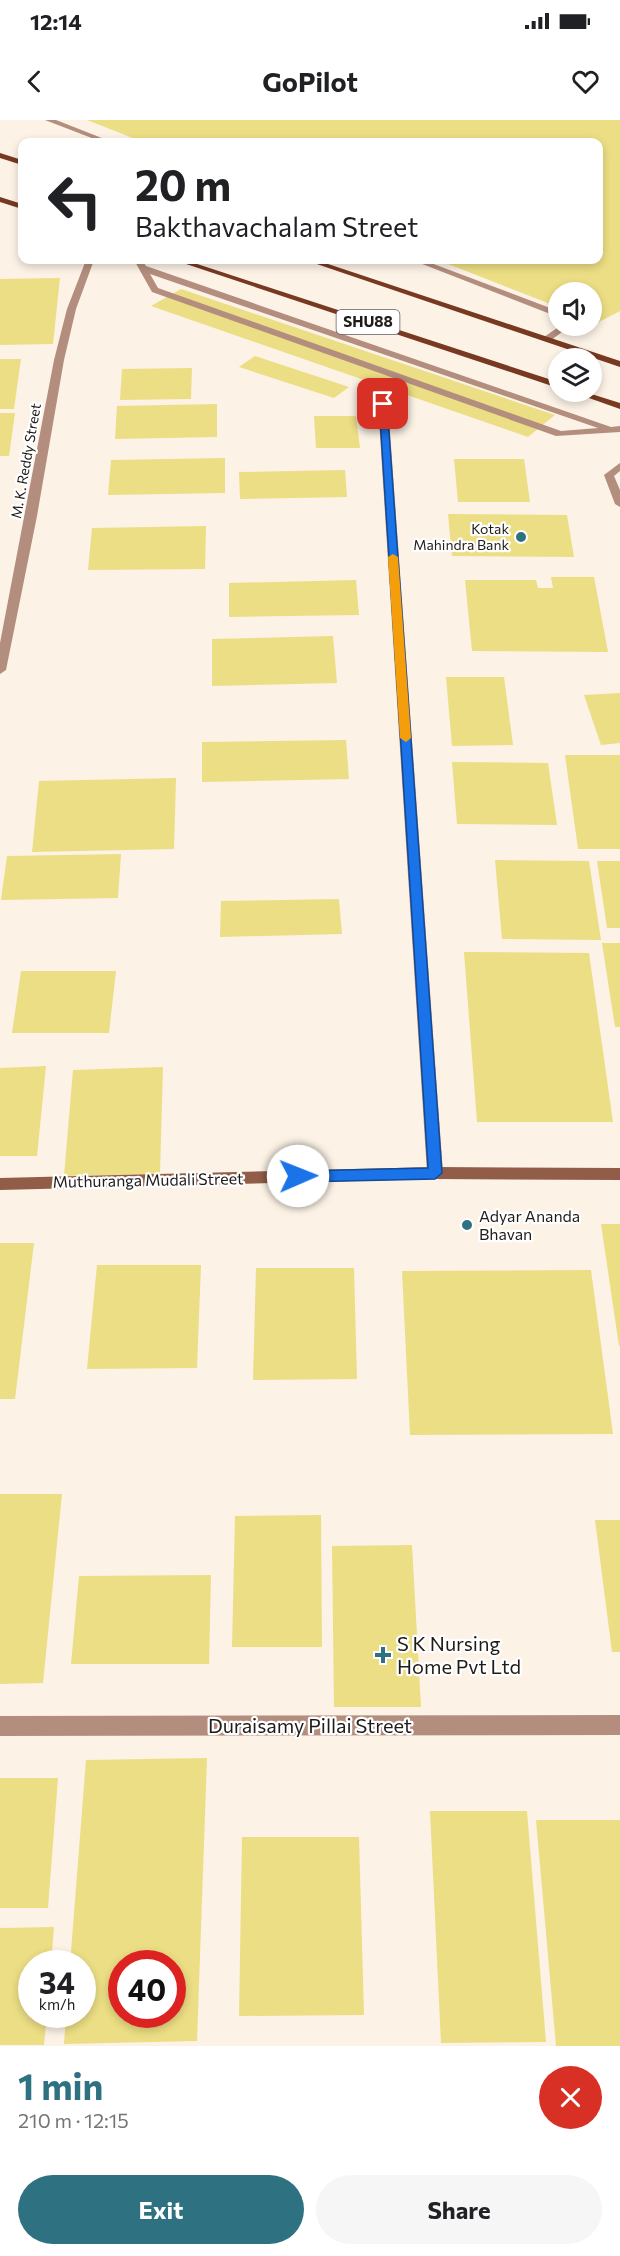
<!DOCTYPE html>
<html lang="en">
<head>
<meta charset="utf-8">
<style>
  body { margin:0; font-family:Commissioner,sans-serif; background:#f6f6f6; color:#202124; height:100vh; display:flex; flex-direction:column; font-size:22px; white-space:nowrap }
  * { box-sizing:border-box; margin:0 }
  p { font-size:20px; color:#757577 }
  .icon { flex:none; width:33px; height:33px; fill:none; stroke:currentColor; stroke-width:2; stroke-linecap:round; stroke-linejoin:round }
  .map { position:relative; height:1926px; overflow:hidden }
  .details { display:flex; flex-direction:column; background:#fff; flex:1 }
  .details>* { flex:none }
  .banner { position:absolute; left:18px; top:18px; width:585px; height:126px; border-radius:12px; box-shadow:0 3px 9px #0003; background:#fff; color:#202124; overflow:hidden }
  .controls { position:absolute; left:548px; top:162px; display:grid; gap:12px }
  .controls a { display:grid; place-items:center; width:54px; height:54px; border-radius:50%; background:#fff; box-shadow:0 3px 9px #0003; font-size:30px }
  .speed { position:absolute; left:18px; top:1830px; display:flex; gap:12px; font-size:30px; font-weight:700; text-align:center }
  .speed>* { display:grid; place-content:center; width:78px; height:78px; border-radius:50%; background:#fff; box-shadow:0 3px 9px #0003; line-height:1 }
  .speed small { font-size:15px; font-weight:400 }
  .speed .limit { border:9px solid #d22; background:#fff; color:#111 }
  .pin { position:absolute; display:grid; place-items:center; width:51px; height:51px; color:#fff; margin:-26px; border-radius:12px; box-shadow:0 3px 9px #0006 }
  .me { position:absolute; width:66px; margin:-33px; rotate:89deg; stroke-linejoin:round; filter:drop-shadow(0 0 4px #0008) }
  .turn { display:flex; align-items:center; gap:21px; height:126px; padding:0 18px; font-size:27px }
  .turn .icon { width:78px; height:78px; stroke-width:2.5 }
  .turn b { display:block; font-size:42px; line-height:51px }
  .round { display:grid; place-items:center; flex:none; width:63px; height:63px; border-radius:32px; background:#f6f6f6 }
  .head { display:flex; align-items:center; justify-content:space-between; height:102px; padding:0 18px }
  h1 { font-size:36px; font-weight:700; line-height:45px; color:#2e7282 }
  .button { display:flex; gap:12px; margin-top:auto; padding:12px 18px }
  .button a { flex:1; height:69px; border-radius:36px; background:#2e7282; color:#fff; font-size:24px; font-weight:700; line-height:69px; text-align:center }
  .button a+a { background:#f6f6f6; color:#202124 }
  .status { display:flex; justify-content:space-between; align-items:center; height:42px; padding:0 30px; background:#fff; direction:ltr }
  .status svg { height:16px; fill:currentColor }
  header { display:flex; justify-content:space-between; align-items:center; height:78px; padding:0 18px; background:#fff; font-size:27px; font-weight:700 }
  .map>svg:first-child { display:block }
  .building { fill:#ecde84; fill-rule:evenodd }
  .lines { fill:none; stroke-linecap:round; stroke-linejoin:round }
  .lane { fill:#b38e7f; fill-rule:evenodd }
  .street { fill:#b38e7f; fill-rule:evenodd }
  .secondary { fill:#915d48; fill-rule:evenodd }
  .primary { fill:#773920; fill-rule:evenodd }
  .route { fill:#1a73e8; stroke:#114b97; stroke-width:1.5 }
  .slow { fill:#f59e0b }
  .poi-dot { fill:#2e7282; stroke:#fff; stroke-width:2 }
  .labels { text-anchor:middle; stroke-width:4.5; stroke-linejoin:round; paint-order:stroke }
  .far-street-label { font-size:14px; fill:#1f1b18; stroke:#fff }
  .far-poi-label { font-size:14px; fill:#1f1b18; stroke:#fff; text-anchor:end }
  .shield { fill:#fff; stroke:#625f5d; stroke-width:1.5 }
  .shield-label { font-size:15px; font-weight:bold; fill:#1f1b18 }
  .street-label { font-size:16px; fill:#1f1b18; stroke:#fff }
  .poi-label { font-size:16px; fill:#1f1b18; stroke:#fff; text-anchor:start }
  .near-poi-label { font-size:20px; fill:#1f1b18; stroke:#fff; text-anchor:start }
  .near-street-label { font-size:20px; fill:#1f1b18; stroke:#fff }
</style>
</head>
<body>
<div class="status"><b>12:14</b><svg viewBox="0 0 49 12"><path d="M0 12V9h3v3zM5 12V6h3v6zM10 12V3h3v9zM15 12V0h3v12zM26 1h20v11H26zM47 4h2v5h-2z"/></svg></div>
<header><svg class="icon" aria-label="back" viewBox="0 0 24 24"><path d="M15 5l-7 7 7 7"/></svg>GoPilot<svg class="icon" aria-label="heart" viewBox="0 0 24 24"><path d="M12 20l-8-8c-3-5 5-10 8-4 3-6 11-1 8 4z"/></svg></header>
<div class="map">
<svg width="620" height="1926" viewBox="0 0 620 1926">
  <rect width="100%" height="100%" fill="#fcf2e6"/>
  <g class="building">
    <path d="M87,0H620V191L597,203L591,201V172H558V187L438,140H598V22H143Z"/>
    <path d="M60,158L53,224L0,225V159Z"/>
    <path d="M181,169L555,295L528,317L151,186Z"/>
    <path d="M255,236L349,267L334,278L239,247Z"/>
    <path d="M0,239H21L14,289H0Z"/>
    <path d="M192,248L191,279L120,280L122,249Z"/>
    <path d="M217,284V317L115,319L117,286Z"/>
    <path d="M0,293H15L9,336H0Z"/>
    <path d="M314,296H356L360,328H316Z"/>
    <path d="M225,338V373L108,375L111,340Z"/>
    <path d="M454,339H524L530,382H458Z"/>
    <path d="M345,350L347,377L240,379L239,352Z"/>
    <path d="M448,394L567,395L574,437L452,436Z"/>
    <path d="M206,406L205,449L88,450L92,408Z"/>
    <path d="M551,457H594L608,532L472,531L465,460H536L538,468H553Z"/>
    <path d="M356,460L359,495L229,497V463Z"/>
    <path d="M333,516L337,563L212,566V519Z"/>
    <path d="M446,557H504L513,625L452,626Z"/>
    <path d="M620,573V623L601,625L584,575Z"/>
    <path d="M346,620L349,659L202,662V622Z"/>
    <path d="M565,635H620V729H578Z"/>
    <path d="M452,642L548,643L557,705L457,704Z"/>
    <path d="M176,658L174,729L32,732L39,661Z"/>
    <path d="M121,734L118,778L1,780L7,736Z"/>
    <path d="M495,740L589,741L601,820L502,819Z"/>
    <path d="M597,741H620V808H607Z"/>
    <path d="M339,779L342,814L220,817L221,781Z"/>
    <path d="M602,823H620V907H615Z"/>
    <path d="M464,832L589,833L613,1002H477Z"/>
    <path d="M21,851H116L109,913H12Z"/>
    <path d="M46,946L37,1036H0V948Z"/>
    <path d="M163,947L160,1054L64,1056L73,950Z"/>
    <path d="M601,1104H620V1226H619Z"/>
    <path d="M0,1123H34L15,1279H0Z"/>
    <path d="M97,1145H201L197,1248L87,1249Z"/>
    <path d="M256,1148H354L357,1259L253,1260Z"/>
    <path d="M591,1150L613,1314L410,1315L402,1151Z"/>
    <path d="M0,1374H62L43,1563L0,1564Z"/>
    <path d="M321,1395L322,1527H232L235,1396Z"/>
    <path d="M595,1400H620V1532H612Z"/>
    <path d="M412,1425L421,1587H334L332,1426Z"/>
    <path d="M211,1455L209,1544H71L79,1456Z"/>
    <path d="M207,1638L197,1921L64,1924L66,1894H82V1844H70L86,1640ZM122,1844H172V1894H122Z"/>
    <path d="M0,1658H58L48,1788H0Z"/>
    <path d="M430,1691H527L546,1922L441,1923Z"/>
    <path d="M536,1700H620V1926H556Z"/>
    <path d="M242,1717H359L364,1895L239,1896Z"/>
    <path d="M54,1807L51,1844H32V1894H47L44,1925H0V1808Z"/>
  </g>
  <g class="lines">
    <g class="lane">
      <path d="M45,0H56L112,22H102Z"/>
      <path d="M134,140H142L146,146L611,307L620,306V312L556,316L152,172ZM150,154L598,308L561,311L158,168Z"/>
      <path d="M412,140H423L558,191V197Z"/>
      <path d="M560,206H570L550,221H544V217Z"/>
    </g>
    <g class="street">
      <path d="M86,140H94L76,189L64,240L37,396L6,550L0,554V523L54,240L67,189Z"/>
      <path d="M383,281L388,284L443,1053L441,1057H429L427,1053L378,284Z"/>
      <path d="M620,343V351L614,356L620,370V387L615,384L604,355Z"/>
      <path d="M620,1595V1615L0,1616V1596Z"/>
    </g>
    <path class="secondary" d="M435,1047L620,1048V1060L435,1059L0,1070V1058Z"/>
    <g class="primary">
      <path d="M0,33L22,40V45L0,38Z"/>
      <path d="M0,77L22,84V89L0,82Z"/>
      <path d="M174,140H185L558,262V268Z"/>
      <path d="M305,140H316L620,241V247Z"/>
      <path d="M572,272H585L620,283V289Z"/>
    </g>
  </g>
  <path class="route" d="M379,282L387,284L442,1053L435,1059L298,1062L291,1056L298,1051L428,1048Z"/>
  <path class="slow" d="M393,434L398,437L411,618L406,622L400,618L388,437Z"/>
  <g class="poi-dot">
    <circle cx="521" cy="417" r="6"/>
    <circle cx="467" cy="1105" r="6"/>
    <path d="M380 1526h6v6h6v6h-6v6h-6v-6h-6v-6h6z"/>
  </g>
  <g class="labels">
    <g class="far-street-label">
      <text transform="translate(26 341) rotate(-80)" y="5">M. K. Reddy Street</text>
    </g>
    <g class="far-poi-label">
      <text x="509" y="414">Kotak<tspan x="509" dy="16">Mahindra Bank</tspan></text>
    </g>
    <rect class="shield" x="336.5" y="190" width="63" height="24" rx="4.5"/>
    <g class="shield-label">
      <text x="368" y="207">SHU88</text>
    </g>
    <g class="street-label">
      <text transform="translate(148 1060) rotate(-1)" y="6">Muthuranga Mudali Street</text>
    </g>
    <g class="poi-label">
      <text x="479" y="1102">Adyar Ananda<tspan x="479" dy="18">Bhavan</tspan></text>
    </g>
    <g class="near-poi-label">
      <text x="397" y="1531">S K Nursing<tspan x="397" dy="23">Home Pvt Ltd</tspan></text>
    </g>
    <g class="near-street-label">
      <text x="310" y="1613">Duraisamy Pillai Street</text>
    </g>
  </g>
</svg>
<div class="controls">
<a><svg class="icon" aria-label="sound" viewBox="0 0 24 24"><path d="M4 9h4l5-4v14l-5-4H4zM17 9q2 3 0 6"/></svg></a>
<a><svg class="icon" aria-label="layers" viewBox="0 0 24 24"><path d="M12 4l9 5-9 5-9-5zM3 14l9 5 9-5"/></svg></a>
</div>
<div class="speed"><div>34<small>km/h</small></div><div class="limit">40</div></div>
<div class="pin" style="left:383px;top:284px;background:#d93025"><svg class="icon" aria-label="arrive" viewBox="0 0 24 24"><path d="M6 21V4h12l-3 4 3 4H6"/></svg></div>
<svg class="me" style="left:298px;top:1056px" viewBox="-20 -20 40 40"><circle r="19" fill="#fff"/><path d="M0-13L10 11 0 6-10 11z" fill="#1a73e8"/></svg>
<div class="banner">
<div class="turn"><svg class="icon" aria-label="left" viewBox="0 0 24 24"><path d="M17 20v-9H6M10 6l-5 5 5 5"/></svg><div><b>20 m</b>Bakthavachalam Street</div></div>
</div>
</div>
<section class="details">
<div class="head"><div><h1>1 min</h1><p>210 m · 12:15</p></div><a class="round" style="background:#d93025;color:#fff"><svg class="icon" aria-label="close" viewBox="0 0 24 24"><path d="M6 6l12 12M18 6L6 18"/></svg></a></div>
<div class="button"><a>Exit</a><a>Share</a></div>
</section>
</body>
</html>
